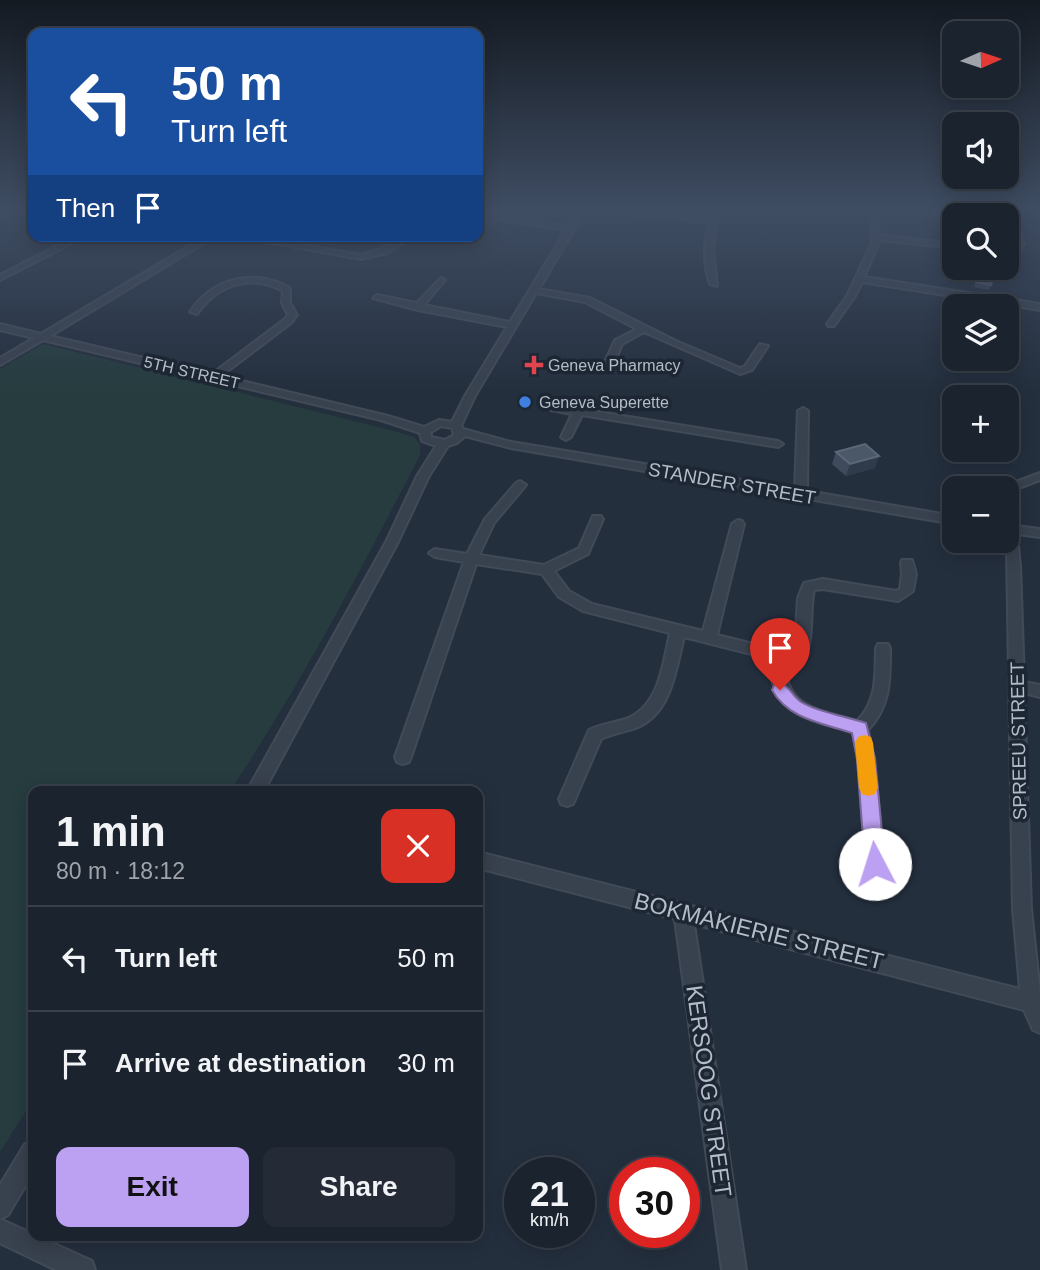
<!DOCTYPE html>
<html lang="en">
<head>
<meta charset="utf-8">
<style>
  body { margin:0; font-family:Arial,sans-serif; background:#242b36; color:#f1f3f6; height:100vh; display:flex; flex-direction:column; font-size:26px; white-space:nowrap }
  * { box-sizing:border-box; margin:0 }
  p { font-size:23px; color:#a0a4aa }
  .icon { flex:none; width:38px; height:38px; fill:none; stroke:currentColor; stroke-width:2; stroke-linecap:round; stroke-linejoin:round }
  .map { position:relative; flex:1; overflow:hidden }
  .panel { position:absolute; left:28px; top:786px; width:455px; height:455px; display:flex; flex-direction:column; background:#1b232e; border-radius:14px; box-shadow:0 4px 18px #0003,0 0 0 2px #39404a }
  .panel>* { flex:none }
  .hud { position:absolute; left:28px; top:28px; width:455px; height:214px; border-radius:14px; box-shadow:0 4px 18px #0003,0 0 0 2px #39404a; background:#1a4fa0; color:#fff; overflow:hidden }
  .needle { width:46px; rotate:87deg }
  .buttons { position:absolute; left:942px; top:21px; display:grid; gap:14px }
  .buttons a { display:grid; place-items:center; width:77px; height:77px; border-radius:14px; background:#1b232e; box-shadow:0 4px 18px #0003,0 0 0 2px #39404a; font-size:35px }
  .speed { position:absolute; left:504px; top:1157px; display:flex; gap:14px; font-size:35px; font-weight:700; text-align:center }
  .speed>* { display:grid; place-content:center; width:91px; height:91px; border-radius:50%; background:#1b232e; box-shadow:0 4px 18px #0003,0 0 0 2px #39404a; line-height:1 }
  .speed small { font-size:18px; font-weight:400 }
  .speed .limit { border:10px solid #d22; background:#fff; color:#111 }
  .pin { position:absolute; display:grid; place-items:center; width:60px; height:60px; color:#fff; margin:-72px -30px; border-radius:50% 50% 50% 0; rotate:-45deg; box-shadow:0 0 7px #0007 }
  .pin .icon { rotate:45deg }
  .me { position:absolute; width:77px; margin:-38px; rotate:355deg; stroke-linejoin:round; filter:drop-shadow(0 0 5px #0008) }
  .turn { display:flex; align-items:center; gap:24px; height:147px; padding:0 28px; font-size:32px }
  .turn .icon { width:91px; height:91px; stroke-width:2.5 }
  .turn b { display:block; font-size:49px; line-height:60px }
  .then { display:flex; align-items:center; height:66px; padding:0 28px; background:#0003; gap:14px; font-size:26px }
  .round { display:grid; place-items:center; flex:none; width:74px; height:74px; border-radius:14px; background:#242b36 }
  .head { display:flex; align-items:center; justify-content:space-between; height:119px; padding:0 28px }
  h1 { font-size:42px; font-weight:700; line-height:52px }
  .primary-button { display:flex; gap:14px; margin-top:auto; padding:14px 28px }
  .primary-button a { flex:1; height:80px; border-radius:14px; background:#bca0f2; color:#111; font-size:28px; font-weight:700; line-height:80px; text-align:center }
  .primary-button a+a { background:#242b36; color:#f1f3f6 }
  ul { padding:0; list-style:none }
  li { display:flex; align-items:center; gap:21px; height:105px; padding:0 28px; border-top:2px solid #39404a }
  li div { flex:1 }
  li b { display:block; font-size:26px }
  li em { font-style:normal }
  .map>svg:first-child { display:block }
  .green { fill:#263c3f }
  .lines { fill:none; stroke-linecap:round; stroke-linejoin:round }
  .minor-casing { stroke:#414a57; stroke-width:4 }
  .minor { fill:#38414e; fill-rule:evenodd }
  .wall { fill:#3f4b5c }
  .shaded-wall { fill:#2f3b4b }
  .building { fill:#4b5868; stroke:#5c6777; stroke-width:2 }
  .route { fill:#bca0f2; stroke:#7a689d; stroke-width:2 }
  .slow { fill:#f59e0b }
  .health-dot { fill:#e0444e; stroke:#1d2633; stroke-width:2.5 }
  .shop-dot { fill:#3f7fe0; stroke:#1d2633; stroke-width:2.5 }
  .labels { text-anchor:middle; stroke-width:7; stroke-linejoin:round; paint-order:stroke }
  .far-poi-label { font-size:16px; fill:#b4bcc9; stroke:#1d2633; text-anchor:start }
  .far-street-label { font-size:16px; fill:#b4bcc9; stroke:#1d2633 }
  .street-label { font-size:19px; fill:#b4bcc9; stroke:#1d2633 }
  .near-street-label { font-size:23px; fill:#b4bcc9; stroke:#1d2633 }
</style>
</head>
<body>
<div class="map">
<svg width="1040" height="1270" viewBox="0 0 1040 1270">
  <rect width="100%" height="100%" fill="#242f3e"/>
  <path class="green" d="M43,344L398,432L414,437L420,444V455C361,570 301,684 230,791H33V1100L0,1152V369Z"/>
  <g class="lines">
    <defs>
      <g id="minor">
        <path d="M6,211H16L0,218V213Z"/>
        <path d="M578,211H585L539,289L590,298L676,341L740,368L745,366L760,344L768,346L752,370L740,374L644,332L622,344L614,364L609,367L604,364L615,340L637,329L585,302L536,293L475,396L461,426L463,429L511,442L795,489L798,411L803,408L808,411L807,491L954,516V524L511,448L465,436L457,443L448,446L429,476L398,542L264,791H247L386,542L417,476L436,446L422,441L420,433L381,420L43,340L0,365V358L34,338L0,330V324L41,334L206,236H216L50,336L212,374L285,319L288,315L282,303L283,291C251,273 217,285 197,314L190,312C213,278 254,268 290,288V303L297,315L291,323L221,376L388,416L424,427L439,420L452,422L465,396L507,327L418,310L373,298L377,295L417,303L441,278L445,280L424,305L510,322L566,230L495,219L478,235V229L488,218L478,216V212L569,226ZM441,426L452,428L454,435L445,440L431,437V432Z"/>
        <path d="M616,211H638L710,219L713,211H719L713,247L717,286L710,284C703,264 704,243 709,223Z"/>
        <path d="M870,211H877L879,235L954,244V248L880,240L864,277L1040,304V310L862,282L855,296L834,326H828L827,324L847,296L872,243Z"/>
        <path d="M1004,211H1011L1024,244L1019,252H1006V248H1014L1016,244Z"/>
        <path d="M76,236H86L0,280V275Z"/>
        <path d="M233,236H252L361,255L381,249L402,236H412L387,253L361,259Z"/>
        <path d="M1006,332L1011,335L1013,350L1006,349Z"/>
        <path d="M555,405L778,441L783,444L778,447L582,415L571,437L566,440L561,437L572,414L551,410L550,408Z"/>
        <path d="M1040,473V480L1019,488L1016,503V526L1040,529V537L1017,534L1020,566L1024,682L1040,685V697L1024,693L1031,909L1040,993V1033L1033,1030L1024,1010L694,924L746,1270H722L675,919L478,868V852L1020,989L1013,909L1006,491L1010,484Z"/>
        <path d="M520,481L526,485L494,523L479,555L544,565L579,548L593,516H601L603,519L588,554L554,571L569,591L592,604L703,631L732,524L738,520L742,521L744,524L717,635L778,650L795,646L798,598L804,583L823,579L896,591L900,589L902,574L901,563L902,560H912L916,574L913,591L898,601L823,589L814,590C810,604 813,644 806,652C801,658 792,658 785,659C783,708 819,710 857,721C878,700 875,675 876,648L878,644H888L890,648C890,679 891,706 868,730L874,759L884,864L881,870L875,872L869,870L866,864L858,759L853,732C810,720 767,714 771,659L684,637C676,668 672,712 638,727C626,732 613,733 601,739L573,804L567,806L561,804L559,799L589,730C601,724 614,723 626,719C660,706 663,663 670,633L583,611L559,597L542,574L476,564L411,757L409,762L403,764L397,762L395,757L464,562L435,557L429,553L435,549L467,554L485,519L516,483Z"/>
        <path d="M33,1141V1173L8,1215L0,1219V1185L25,1144Z"/>
        <path d="M0,1219L92,1261L95,1270H56L0,1243Z"/>
      </g>
    </defs>
    <use href="#minor" class="minor-casing"/>
    <use href="#minor" class="minor"/>
  </g>
  <g class="wall">
    <path d="M979,269L991,285L989,290L974,287Z"/>
    <path d="M836,452L875,468L846,476L832,464Z"/>
  </g>
  <path class="shaded-wall" d="M879,456L875,468L846,476L850,464Z"/>
  <g class="building">
    <path d="M979,269L995,271L991,285L976,282Z"/>
    <path d="M865,444L879,456L850,464L836,452Z"/>
  </g>
  <linearGradient id="sky" x2="0" y2="1"><stop stop-color="#141a22"/><stop offset="0.54" stop-color="#3f4d63"/><stop offset="1" stop-color="#3f4d63" stop-opacity="0"/></linearGradient>
  <rect width="1040" height="389" fill="url(#sky)"/>
  <path class="route" d="M780,683C790,686 792,696 801,702C819,713 846,716 866,723L875,759L885,864L882,871L875,873L868,871L865,864L857,759L852,733C822,723 788,719 772,690L774,685Z"/>
  <path class="slow" d="M864,735L871,737L873,743L878,788L875,794L869,796L862,794L859,788L855,743L858,737Z"/>
  <path class="health-dot" d="M530.5 354.5h7v7h7v7h-7v7h-7v-7h-7v-7h7z"/>
  <circle class="shop-dot" cx="525" cy="402" r="7"/>
  <g class="labels">
    <g class="far-poi-label">
      <text x="548" y="371">Geneva Pharmacy</text>
      <text x="539" y="408">Geneva Superette</text>
    </g>
    <g class="far-street-label">
      <text transform="translate(192 372) rotate(13)" y="6">5TH STREET</text>
    </g>
    <g class="street-label">
      <text transform="translate(732 483) rotate(10)" y="7">STANDER STREET</text>
      <text transform="translate(1018 741) rotate(-91)" y="7">SPREEU STREET</text>
    </g>
    <g class="near-street-label">
      <text transform="translate(759 931) rotate(14)" y="8">BOKMAKIERIE STREET</text>
      <text transform="translate(709 1091) rotate(82)" y="8">KERSOOG STREET</text>
    </g>
  </g>
</svg>
<div class="buttons">
<a><svg class="needle" viewBox="-14 -14 28 28"><path d="M0-13l5 13h-10z" fill="#e53935"/><path d="M0 13l5-13h-10z" fill="#a0a4aa"/></svg></a>
<a><svg class="icon" aria-label="sound" viewBox="0 0 24 24"><path d="M4 9h4l5-4v14l-5-4H4zM17 9q2 3 0 6"/></svg></a>
<a><svg class="icon" aria-label="search" viewBox="0 0 24 24"><circle cx="10" cy="10" r="6"/><path d="M15 15l6 6"/></svg></a>
<a><svg class="icon" aria-label="layers" viewBox="0 0 24 24"><path d="M12 4l9 5-9 5-9-5zM3 14l9 5 9-5"/></svg></a>
<a>+</a>
<a>−</a>
</div>
<div class="speed"><div>21<small>km/h</small></div><div class="limit">30</div></div>
<div class="pin" style="left:780px;top:690px;background:#d93025"><svg class="icon" aria-label="arrive" viewBox="0 0 24 24"><path d="M6 21V4h12l-3 4 3 4H6"/></svg></div>
<svg class="me" style="left:875px;top:864px" viewBox="-20 -20 40 40"><circle r="19" fill="#fff"/><path d="M0-13L10 11 0 6-10 11z" fill="#bca0f2"/></svg>
<div class="hud">
<div class="turn"><svg class="icon" aria-label="left" viewBox="0 0 24 24"><path d="M17 20v-9H6M10 6l-5 5 5 5"/></svg><div><b>50 m</b>Turn left</div></div>
<div class="then">Then<svg class="icon" aria-label="arrive" viewBox="0 0 24 24"><path d="M6 21V4h12l-3 4 3 4H6"/></svg></div>
</div>
<section class="panel">
<div class="head"><div><h1>1 min</h1><p>80 m · 18:12</p></div><a class="round" style="background:#d93025;color:#fff"><svg class="icon" aria-label="close" viewBox="0 0 24 24"><path d="M6 6l12 12M18 6L6 18"/></svg></a></div>
<ul>
<li><svg class="icon" aria-label="left" viewBox="0 0 24 24"><path d="M17 20v-9H6M10 6l-5 5 5 5"/></svg><div><b>Turn left</b></div><em>50 m</em></li>
<li><svg class="icon" aria-label="arrive" viewBox="0 0 24 24"><path d="M6 21V4h12l-3 4 3 4H6"/></svg><div><b>Arrive at destination</b></div><em>30 m</em></li>
</ul>
<div class="primary-button"><a>Exit</a><a>Share</a></div>
</section>
</div>
</body>
</html>
